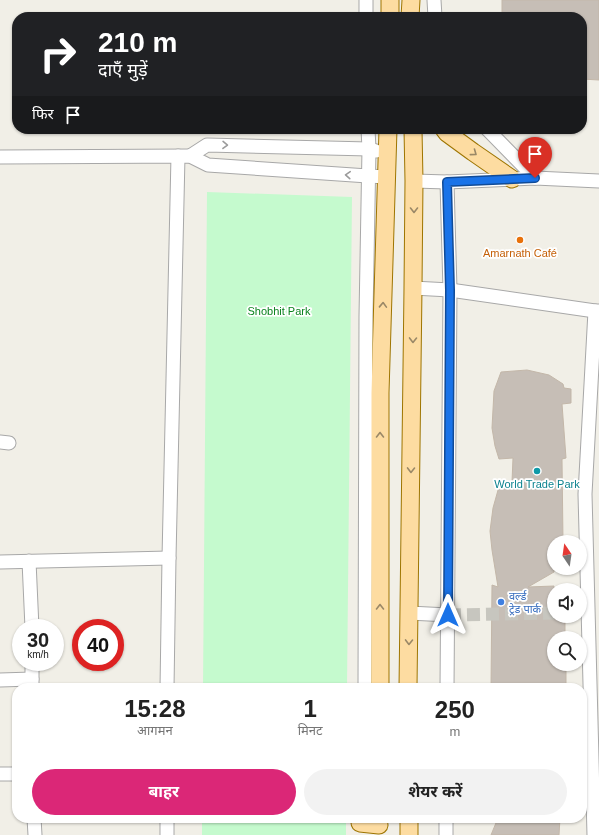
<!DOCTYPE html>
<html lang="hi">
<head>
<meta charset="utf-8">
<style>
  body { margin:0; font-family:Arial,"Noto Sans Devanagari",sans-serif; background:#f2f2f2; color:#222; height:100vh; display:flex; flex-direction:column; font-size:15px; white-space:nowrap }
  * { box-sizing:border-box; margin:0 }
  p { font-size:13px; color:#767676 }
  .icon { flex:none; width:22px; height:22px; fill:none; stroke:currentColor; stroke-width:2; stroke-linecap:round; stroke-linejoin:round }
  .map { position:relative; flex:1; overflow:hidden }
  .side { position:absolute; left:12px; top:683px; width:575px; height:140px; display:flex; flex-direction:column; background:#fff; border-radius:16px; box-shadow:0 1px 3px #0004 }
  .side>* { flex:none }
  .banner { position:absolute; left:12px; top:12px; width:575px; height:122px; border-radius:16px; box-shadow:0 1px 3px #0004; background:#202124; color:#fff; overflow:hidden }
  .needle { width:26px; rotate:347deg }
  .controls { position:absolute; left:547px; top:535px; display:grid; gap:8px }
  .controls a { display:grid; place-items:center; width:40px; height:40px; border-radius:50%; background:#fff; box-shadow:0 1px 3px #0004; font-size:20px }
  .speed { position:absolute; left:12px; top:619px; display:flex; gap:8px; font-size:20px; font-weight:700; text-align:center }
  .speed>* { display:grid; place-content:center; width:52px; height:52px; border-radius:50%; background:#fff; box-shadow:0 1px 3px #0004; line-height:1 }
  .speed small { font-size:10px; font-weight:400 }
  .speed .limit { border:6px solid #d22; background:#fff; color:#111 }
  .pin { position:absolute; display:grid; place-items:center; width:34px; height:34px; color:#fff; margin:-41px -17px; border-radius:50% 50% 50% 0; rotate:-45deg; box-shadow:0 0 4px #0007 }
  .pin .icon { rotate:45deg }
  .me { position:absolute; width:44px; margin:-22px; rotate:0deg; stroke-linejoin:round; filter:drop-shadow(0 0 3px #0008) }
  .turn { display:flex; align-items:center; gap:14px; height:84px; padding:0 20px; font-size:18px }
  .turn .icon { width:52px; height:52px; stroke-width:2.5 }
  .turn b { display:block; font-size:28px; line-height:34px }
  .then { display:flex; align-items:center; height:38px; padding:0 20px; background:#0003; gap:8px; font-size:15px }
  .eta { display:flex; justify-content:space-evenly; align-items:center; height:68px; text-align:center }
  .eta b { font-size:24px; font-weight:700; line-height:28px }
  .primary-button { display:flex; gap:8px; margin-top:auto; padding:8px 20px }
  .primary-button a { flex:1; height:46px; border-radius:24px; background:#db2777; color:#fff; font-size:16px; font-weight:700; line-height:46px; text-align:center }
  .primary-button a+a { background:#f2f2f2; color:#222 }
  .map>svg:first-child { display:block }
  .park { fill:#c5face }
  .building { fill:#c6beb6; stroke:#c3b7a9 }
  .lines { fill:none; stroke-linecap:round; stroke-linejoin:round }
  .minor-tunnel { stroke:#c7c6bf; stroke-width:13; stroke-dasharray:13 6; stroke-linecap:butt }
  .minor-casing { stroke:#a8a8a8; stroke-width:15 }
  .major-casing { stroke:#9e7500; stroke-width:19 }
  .minor { stroke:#fff; stroke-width:13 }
  .major { stroke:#fddca1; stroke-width:17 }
  .oneway { stroke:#9b9b9b }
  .oneway2 { stroke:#9a8867 }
  .route-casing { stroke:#114b97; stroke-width:10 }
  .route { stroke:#1a73e8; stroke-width:7 }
  .food-dot { fill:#e8710a; stroke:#fff; stroke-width:1.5 }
  .culture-dot { fill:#0f9aa8; stroke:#fff; stroke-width:1.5 }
  .shop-dot { fill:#3f7fe0; stroke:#fff; stroke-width:1.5 }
  .labels { text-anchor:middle; stroke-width:3.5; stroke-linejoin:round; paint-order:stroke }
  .food-label { font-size:11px; fill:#c56008; stroke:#fff }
  .park-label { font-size:11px; fill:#0b831e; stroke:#fff }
  .culture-label { font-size:11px; fill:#0d838f; stroke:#fff }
  .shop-label { font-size:11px; fill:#366cbe; stroke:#fff; text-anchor:start }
</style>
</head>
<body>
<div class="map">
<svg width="599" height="835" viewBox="0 0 599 835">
  <rect width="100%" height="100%" fill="#f1efe7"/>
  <g class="park">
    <path d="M207,192L352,197L347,688H203Z"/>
    <rect x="202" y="818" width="144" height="17"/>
  </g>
  <g class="building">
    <path d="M502,0H599V80L582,79V17H502Z"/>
    <path d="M527,370L549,375L563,384L564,388L571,389V403L562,404L566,458L562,459L563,542H554V572L528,587L554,586V616H565V638H554V664H566V688H491L492,585L498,587L492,550L490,531L493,508L500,483L512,482L513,458L499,459L495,446L492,428L494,391L501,372Z"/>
    <path d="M498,818H560L559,835H491Z"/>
  </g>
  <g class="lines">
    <path class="minor-tunnel" d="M448,615L554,613"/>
    <defs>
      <g id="minor">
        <path d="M366,0V17"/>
        <path d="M434,0L435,17"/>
        <path d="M487,129L535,178"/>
        <path d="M190,156L207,145L369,149L376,151"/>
        <path d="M0,157L190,156L208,165L368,176L387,177"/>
        <path d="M414,181L447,182L535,178L599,181"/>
        <path d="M413,288L450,290L595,311"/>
        <path d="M0,442L9,443"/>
        <path d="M29,561L32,628"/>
        <path d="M0,562L169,558"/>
        <path d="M409,613L448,615"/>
        <path d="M0,680L32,679"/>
        <path d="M32,688V662"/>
        <path d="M167,688L169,558L178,156"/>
        <path d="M365,688L366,316L369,149L368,129"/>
        <path d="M447,688L450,290L447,182"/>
        <path d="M0,774H17"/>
        <path d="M34,818L35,835"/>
        <path d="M167,818V835"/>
        <path d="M446,818V835"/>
        <path d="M594,835L585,494L595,311H599"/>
      </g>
      <g id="major">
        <path d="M390,17V0"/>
        <path d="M410,17L411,0"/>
        <path d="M444,129L447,133L473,152L512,179"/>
        <path d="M380,688V393L388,129"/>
        <path d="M408,688L413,288L414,181L413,129"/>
        <path d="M409,818V835"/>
        <path d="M360,823L379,825"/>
      </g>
    </defs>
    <use href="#minor" class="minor-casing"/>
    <use href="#major" class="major-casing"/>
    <use href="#minor" class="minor"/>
    <use href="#major" class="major"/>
  </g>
  <defs><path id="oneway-chevron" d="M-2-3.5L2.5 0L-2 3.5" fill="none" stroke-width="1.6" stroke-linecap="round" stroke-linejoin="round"/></defs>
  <g class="oneway">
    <use href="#oneway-chevron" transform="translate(225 145) rotate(1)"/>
    <use href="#oneway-chevron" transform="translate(348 175) rotate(-176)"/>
  </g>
  <g class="oneway2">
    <use href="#oneway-chevron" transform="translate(474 153) rotate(36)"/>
    <use href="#oneway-chevron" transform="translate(414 210) rotate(90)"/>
    <use href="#oneway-chevron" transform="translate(383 305) rotate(-88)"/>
    <use href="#oneway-chevron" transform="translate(413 340) rotate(91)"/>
    <use href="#oneway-chevron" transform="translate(380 435) rotate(-90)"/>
    <use href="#oneway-chevron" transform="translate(411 470) rotate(91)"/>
    <use href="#oneway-chevron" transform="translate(380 607) rotate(-90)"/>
    <use href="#oneway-chevron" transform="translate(409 642) rotate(91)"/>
  </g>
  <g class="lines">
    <defs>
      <path id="route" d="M448,615L450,290L447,182L535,178"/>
    </defs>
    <use href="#route" class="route-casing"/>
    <use href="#route" class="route"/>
  </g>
  <circle class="food-dot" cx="520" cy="240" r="4"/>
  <circle class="culture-dot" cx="537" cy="471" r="4"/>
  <circle class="shop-dot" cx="501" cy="602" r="4"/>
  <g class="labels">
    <g class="food-label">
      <text x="520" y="257">Amarnath Café</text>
    </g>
    <g class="park-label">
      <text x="279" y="315">Shobhit Park</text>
    </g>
    <g class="culture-label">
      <text x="537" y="488">World Trade Park</text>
    </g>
    <g class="shop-label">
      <text x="509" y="600">वर्ल्ड<tspan x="509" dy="13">ट्रेड पार्क</tspan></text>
    </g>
  </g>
</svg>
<div class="controls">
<a><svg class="needle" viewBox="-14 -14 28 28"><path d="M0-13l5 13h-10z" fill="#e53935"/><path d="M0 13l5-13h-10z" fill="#767676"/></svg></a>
<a><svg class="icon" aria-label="sound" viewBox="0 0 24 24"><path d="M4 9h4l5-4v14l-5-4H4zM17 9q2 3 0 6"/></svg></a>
<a><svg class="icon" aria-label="search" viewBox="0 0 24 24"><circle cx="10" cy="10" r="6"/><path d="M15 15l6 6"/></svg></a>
</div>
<div class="speed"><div>30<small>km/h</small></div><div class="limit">40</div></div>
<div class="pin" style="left:535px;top:178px;background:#d93025"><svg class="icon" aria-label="arrive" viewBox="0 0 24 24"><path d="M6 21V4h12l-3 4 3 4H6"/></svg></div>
<svg class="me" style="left:448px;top:615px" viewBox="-20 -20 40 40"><path d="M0-17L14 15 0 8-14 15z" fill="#1a73e8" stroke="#fff" stroke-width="4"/></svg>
<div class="banner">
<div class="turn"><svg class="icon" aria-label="right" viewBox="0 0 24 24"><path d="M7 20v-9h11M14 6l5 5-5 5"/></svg><div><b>210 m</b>दाएँ मुड़ें</div></div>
<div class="then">फिर<svg class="icon" aria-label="arrive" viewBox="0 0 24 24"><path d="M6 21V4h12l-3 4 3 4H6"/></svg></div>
</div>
<section class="side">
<div class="eta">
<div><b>15:28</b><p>आगमन</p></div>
<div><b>1</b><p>मिनट</p></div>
<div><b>250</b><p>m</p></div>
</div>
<div class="primary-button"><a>बाहर</a><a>शेयर करें</a></div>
</section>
</div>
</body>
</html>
